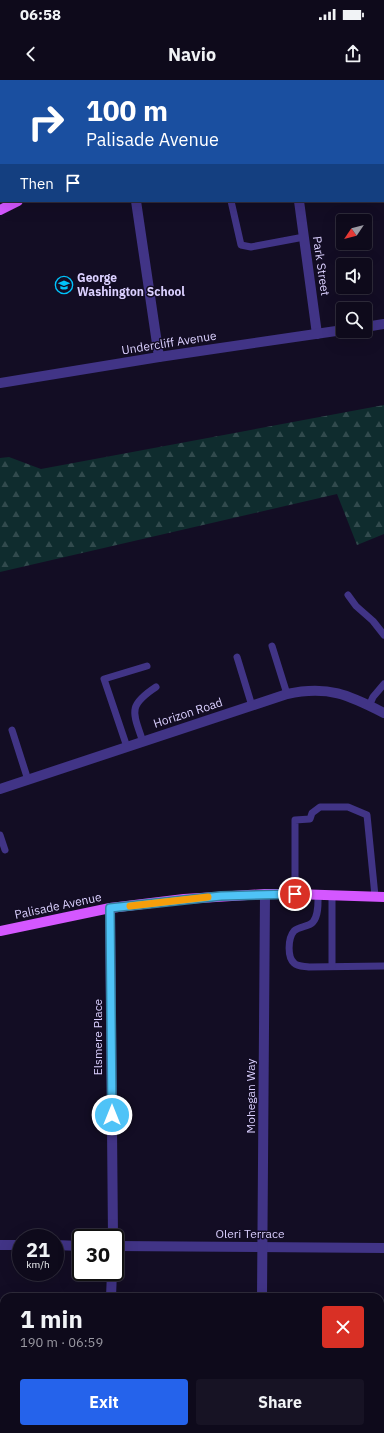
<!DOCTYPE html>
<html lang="en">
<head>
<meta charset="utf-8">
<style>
  body { margin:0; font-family:"IBM Plex Sans",sans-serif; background:#171324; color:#f1f3f6; height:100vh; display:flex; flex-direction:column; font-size:15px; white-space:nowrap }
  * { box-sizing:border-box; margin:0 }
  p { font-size:13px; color:#9b9aa3 }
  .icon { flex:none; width:22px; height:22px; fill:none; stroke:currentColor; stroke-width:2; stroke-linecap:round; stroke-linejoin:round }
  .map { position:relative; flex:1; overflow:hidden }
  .side { position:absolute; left:0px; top:1213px; width:384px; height:140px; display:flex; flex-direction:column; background:#0e0a1b; border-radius:12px 12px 0 0; box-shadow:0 4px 16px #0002,0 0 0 1px #2e2b3a }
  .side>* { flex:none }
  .guide { position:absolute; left:0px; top:0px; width:384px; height:122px; box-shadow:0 4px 16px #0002,0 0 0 1px #2e2b3a; background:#1a4fa0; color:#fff; overflow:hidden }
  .needle { width:26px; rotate:235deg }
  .tools { position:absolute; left:336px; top:134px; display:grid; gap:8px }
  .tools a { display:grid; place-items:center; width:36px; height:36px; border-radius:4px; background:#0e0a1b; box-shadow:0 4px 16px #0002,0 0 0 1px #2e2b3a; font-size:20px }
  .speed { position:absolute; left:12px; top:1149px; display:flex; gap:8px; font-size:20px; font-weight:700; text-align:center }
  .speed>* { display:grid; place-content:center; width:52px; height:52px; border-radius:50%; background:#0e0a1b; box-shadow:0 4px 16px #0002,0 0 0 1px #2e2b3a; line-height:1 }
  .speed small { font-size:10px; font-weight:400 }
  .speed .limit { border:2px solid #111; border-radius:6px; background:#fff; color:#111 }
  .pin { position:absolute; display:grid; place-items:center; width:34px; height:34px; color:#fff; margin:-17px; border:2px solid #fff; border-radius:50%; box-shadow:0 1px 4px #0007 }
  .me { position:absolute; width:44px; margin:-22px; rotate:0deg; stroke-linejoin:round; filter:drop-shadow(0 0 3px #0008) }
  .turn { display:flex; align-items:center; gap:14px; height:84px; padding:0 20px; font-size:18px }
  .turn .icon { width:52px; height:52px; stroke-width:2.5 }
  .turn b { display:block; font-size:28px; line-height:34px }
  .then { display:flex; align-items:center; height:38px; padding:0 20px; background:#0003; gap:8px; font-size:15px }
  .round { display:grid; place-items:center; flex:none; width:42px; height:42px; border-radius:4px; background:#171324 }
  .overview { display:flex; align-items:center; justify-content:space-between; height:68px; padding:0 20px }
  h1 { font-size:24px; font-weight:800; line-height:30px }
  .action { display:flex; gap:8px; margin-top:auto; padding:8px 20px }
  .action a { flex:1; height:46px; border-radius:4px; background:#2563eb; color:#fff; font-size:16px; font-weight:800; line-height:46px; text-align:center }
  .action a+a { background:#171324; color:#f1f3f6 }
  .status { display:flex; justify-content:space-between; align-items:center; height:28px; padding:0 20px; background:#0e0a1b; direction:ltr }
  .status svg { height:11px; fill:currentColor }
  header { display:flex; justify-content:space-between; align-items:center; height:52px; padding:0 20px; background:#0e0a1b; font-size:18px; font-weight:800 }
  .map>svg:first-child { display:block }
  .forest { fill:url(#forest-firs) }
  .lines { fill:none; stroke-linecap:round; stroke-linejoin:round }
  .service { stroke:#413486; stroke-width:7 }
  .minor { stroke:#413486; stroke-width:10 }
  .primary { stroke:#d457ff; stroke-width:10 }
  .route-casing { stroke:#337fa1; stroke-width:10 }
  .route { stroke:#4fc3f7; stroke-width:7 }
  .slow { stroke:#f59e0b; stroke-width:7 }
  .labels { text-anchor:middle; stroke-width:3; stroke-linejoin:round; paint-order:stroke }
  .street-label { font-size:12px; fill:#dbd0ff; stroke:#130d24 }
  .poi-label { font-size:12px; font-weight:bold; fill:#dbd0ff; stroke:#130d24; text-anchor:start }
</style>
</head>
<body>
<div class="status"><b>06:58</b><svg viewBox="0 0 49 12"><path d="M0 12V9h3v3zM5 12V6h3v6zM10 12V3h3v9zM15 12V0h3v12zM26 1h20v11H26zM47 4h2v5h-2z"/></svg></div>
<header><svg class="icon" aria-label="back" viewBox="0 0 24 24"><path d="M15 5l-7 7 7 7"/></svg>Navio<svg class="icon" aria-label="share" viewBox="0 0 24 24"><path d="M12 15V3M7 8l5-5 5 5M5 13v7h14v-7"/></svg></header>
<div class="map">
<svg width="384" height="1353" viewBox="0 0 384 1353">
  <defs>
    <pattern id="forest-firs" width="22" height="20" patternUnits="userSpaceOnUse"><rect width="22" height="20" fill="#0f2c2e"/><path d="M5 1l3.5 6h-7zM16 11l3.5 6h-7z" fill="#314a4d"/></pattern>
  </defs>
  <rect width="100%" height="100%" fill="#130d24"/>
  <path class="forest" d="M384,325V454L357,465L337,414L0,492V378L9,377L41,389Z"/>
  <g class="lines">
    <g class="service">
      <path d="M26,1V0"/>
      <path d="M121,1V0"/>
      <path d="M231,121L241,165L251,167L304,157"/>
      <path d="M348,515L356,526L373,541L384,555"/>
      <path d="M272,566L287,614"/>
      <path d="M237,577L252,626"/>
      <path d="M369,626L373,617L384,604"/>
      <path d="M12,650L28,700"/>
      <path d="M143,662C133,632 127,626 156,607"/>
      <path d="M127,667L104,599L147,586"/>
      <path d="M0,755L5,770"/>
      <path d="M295,814V740L310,739L312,733L320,727H348L367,735L375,816"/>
      <path d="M318,814C318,822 319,835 313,842C309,847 299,846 294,851C288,858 287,877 294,883C298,887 304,886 309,887L384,886"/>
      <path d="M332,886V815"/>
    </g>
    <g class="minor">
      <path d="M258,0L259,1"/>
      <path d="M244,1V0"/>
      <path d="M136,121L159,277"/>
      <path d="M299,121L317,254"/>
      <path d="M365,247L384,244"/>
      <path d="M0,303L159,277L343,250"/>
      <path d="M0,709L287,614C328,605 349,615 384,633"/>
      <path d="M110,828L113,1158"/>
      <path d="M0,1165H21"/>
      <path d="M55,1165L81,1166"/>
      <path d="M115,1166L384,1168"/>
      <path d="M111,1217L112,1192"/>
      <path d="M262,1217L265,814"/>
      <path d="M107,1353V1349"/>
      <path d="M261,1353V1349"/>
    </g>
    <g class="primary">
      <path d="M383,2H384"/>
      <path d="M0,130L18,121"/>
      <path d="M0,851L110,828L184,819L265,814H295L384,817"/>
    </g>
  </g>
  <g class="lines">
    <defs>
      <path id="route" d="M112,1035L110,828L221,816L295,814"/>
    </defs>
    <use href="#route" class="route-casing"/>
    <use href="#route" class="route"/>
    <path class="slow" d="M130,826L208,817"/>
  </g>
  <defs>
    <symbol id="school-ring" viewBox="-11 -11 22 22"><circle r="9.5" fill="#130d24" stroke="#00c3fb" stroke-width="1.5"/><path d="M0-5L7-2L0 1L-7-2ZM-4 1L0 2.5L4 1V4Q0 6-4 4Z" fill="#00c3fb"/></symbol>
  </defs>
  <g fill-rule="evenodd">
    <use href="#school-ring" x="54" y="195" width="20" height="20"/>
  </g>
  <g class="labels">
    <g class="street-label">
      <text transform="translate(321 186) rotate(82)" y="4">Park Street</text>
      <text transform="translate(169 263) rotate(-9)" y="4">Undercliff Avenue</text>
      <text transform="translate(188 633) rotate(-18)" y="4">Horizon Road</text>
      <text transform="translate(58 826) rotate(-12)" y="4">Palisade Avenue</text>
      <text transform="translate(98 957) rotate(-90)" y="4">Elsmere Place</text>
      <text transform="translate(251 1016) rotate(-90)" y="4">Mohegan Way</text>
      <text x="250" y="1158">Oleri Terrace</text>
    </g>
    <g class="poi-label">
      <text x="77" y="202">George<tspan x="77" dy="14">Washington School</tspan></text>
    </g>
  </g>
</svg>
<div class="tools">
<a><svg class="needle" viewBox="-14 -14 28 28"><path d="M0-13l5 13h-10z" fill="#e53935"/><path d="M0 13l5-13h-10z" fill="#9b9aa3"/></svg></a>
<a><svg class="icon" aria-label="sound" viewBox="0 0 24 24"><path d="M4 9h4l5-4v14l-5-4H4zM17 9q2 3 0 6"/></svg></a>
<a><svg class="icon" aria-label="search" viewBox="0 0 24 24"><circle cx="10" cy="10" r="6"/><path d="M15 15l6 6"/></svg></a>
</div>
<div class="speed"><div>21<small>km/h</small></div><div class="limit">30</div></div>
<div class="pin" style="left:295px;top:814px;background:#d93025"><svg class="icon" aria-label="arrive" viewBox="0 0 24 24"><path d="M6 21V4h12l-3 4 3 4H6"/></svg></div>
<svg class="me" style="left:112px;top:1035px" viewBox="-20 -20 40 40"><circle r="17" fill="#4fc3f7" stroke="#fff" stroke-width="3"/><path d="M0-11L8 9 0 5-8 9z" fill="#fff"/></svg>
<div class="guide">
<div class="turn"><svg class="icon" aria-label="right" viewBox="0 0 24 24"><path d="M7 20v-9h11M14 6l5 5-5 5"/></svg><div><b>100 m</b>Palisade Avenue</div></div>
<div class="then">Then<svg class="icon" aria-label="arrive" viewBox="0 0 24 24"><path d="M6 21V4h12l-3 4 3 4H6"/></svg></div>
</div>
<section class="side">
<div class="overview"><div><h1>1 min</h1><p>190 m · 06:59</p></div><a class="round" style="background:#d93025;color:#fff"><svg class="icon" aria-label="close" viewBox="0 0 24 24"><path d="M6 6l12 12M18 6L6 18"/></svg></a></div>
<div class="action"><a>Exit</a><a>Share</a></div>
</section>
</div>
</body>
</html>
